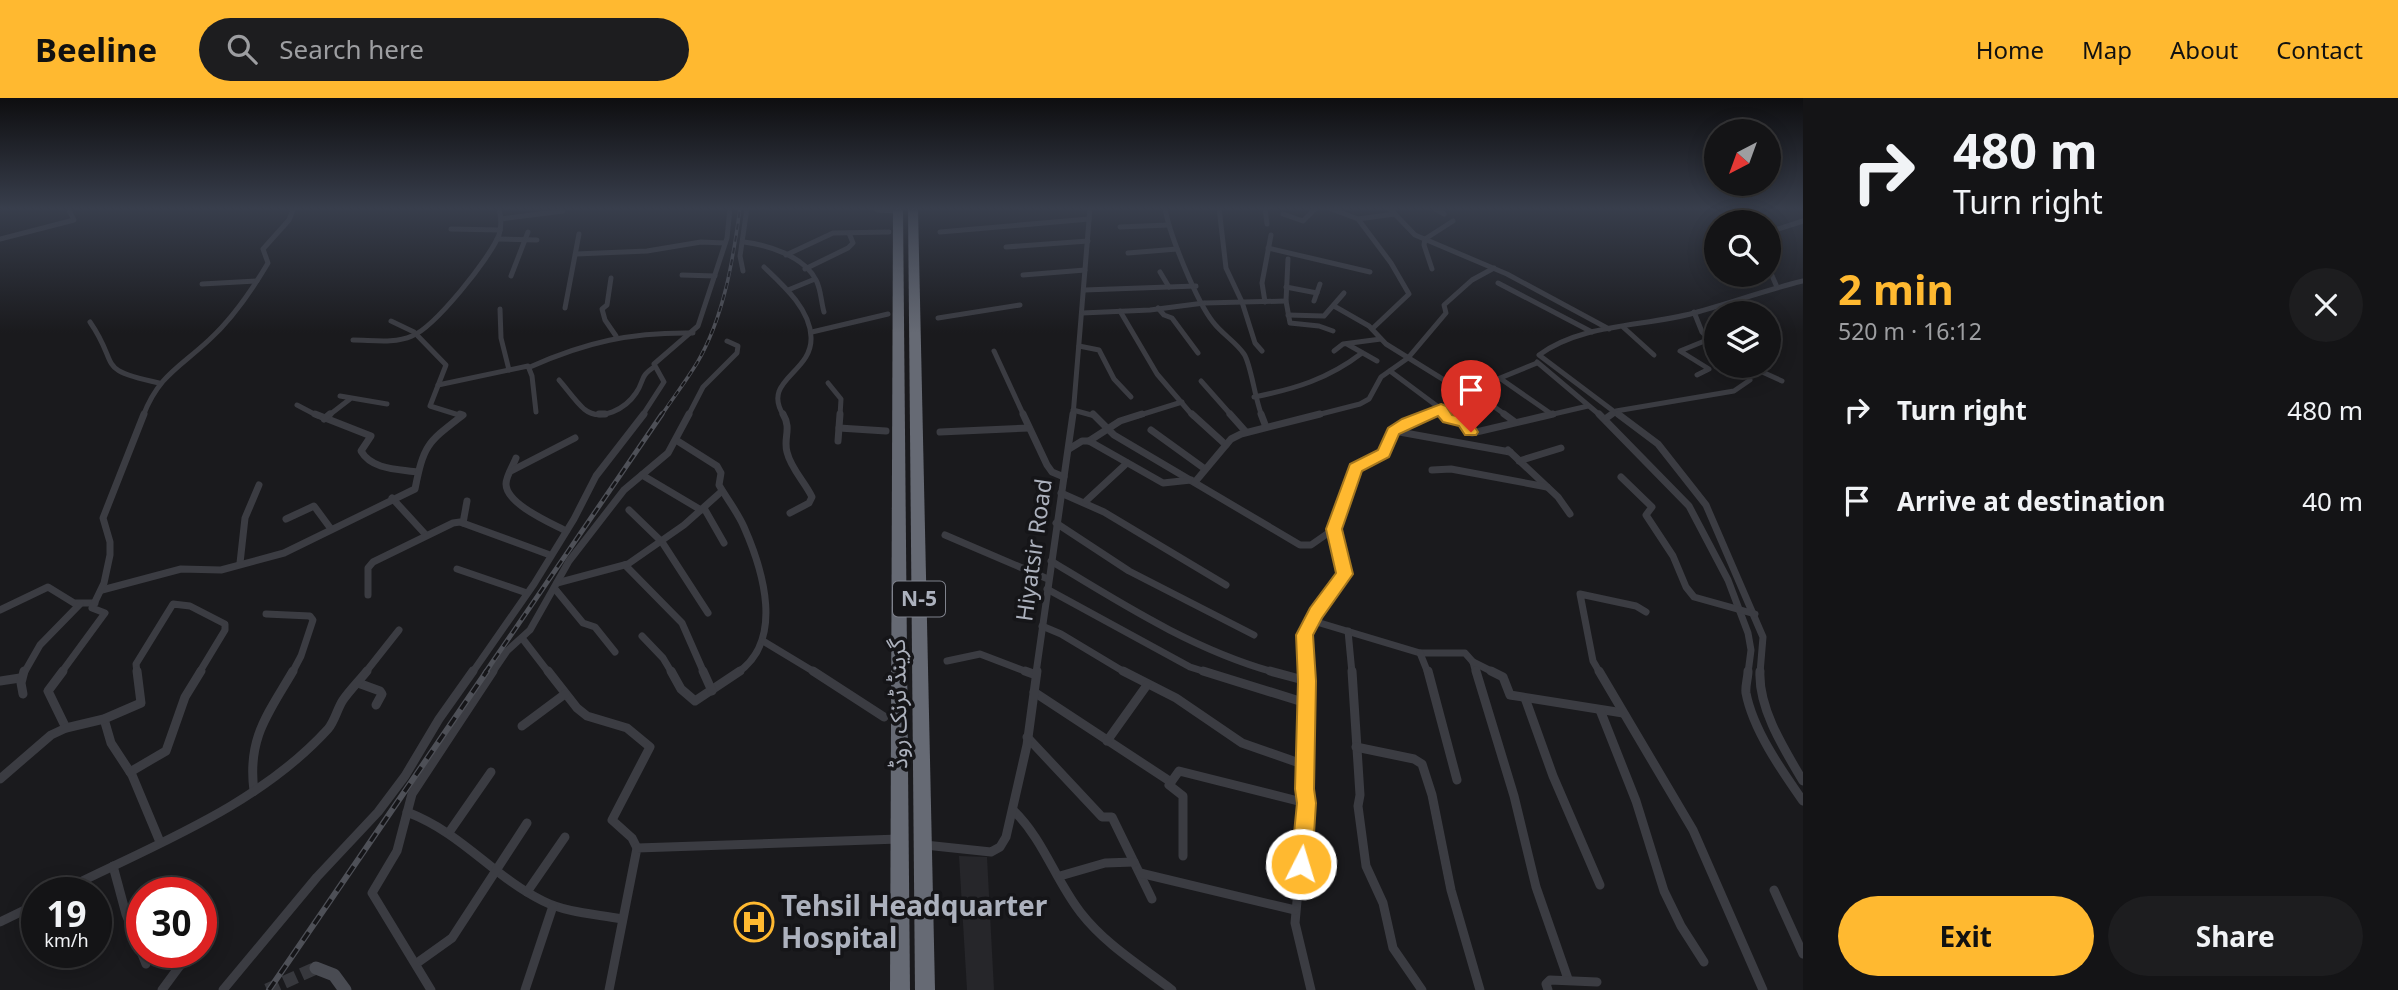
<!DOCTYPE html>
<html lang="en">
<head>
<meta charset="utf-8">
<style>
  body { margin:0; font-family:"Noto Sans","Noto Sans Arabic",sans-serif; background:#1d1d1f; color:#f1f3f6; height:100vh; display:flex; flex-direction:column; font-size:26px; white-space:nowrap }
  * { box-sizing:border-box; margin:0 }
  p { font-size:23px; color:#9d9ea1 }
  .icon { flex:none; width:38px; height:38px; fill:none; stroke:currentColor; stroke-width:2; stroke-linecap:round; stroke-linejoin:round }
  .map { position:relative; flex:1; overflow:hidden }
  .panel { display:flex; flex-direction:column; background:#141416; width:595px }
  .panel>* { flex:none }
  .guide { background:#141416; color:#f1f3f6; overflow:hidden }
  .needle { width:46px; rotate:221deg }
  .controls { position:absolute; left:1704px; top:21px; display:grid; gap:14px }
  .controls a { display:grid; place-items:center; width:77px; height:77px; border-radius:50%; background:#141416; box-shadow:0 4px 18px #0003,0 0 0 2px #333335; font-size:35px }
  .speed { position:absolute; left:21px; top:779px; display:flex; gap:14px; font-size:35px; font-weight:700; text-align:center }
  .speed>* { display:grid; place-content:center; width:91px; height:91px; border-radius:50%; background:#141416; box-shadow:0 4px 18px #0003,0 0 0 2px #333335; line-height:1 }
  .speed small { font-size:18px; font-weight:400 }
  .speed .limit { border:10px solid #d22; background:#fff; color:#111 }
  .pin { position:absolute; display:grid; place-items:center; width:60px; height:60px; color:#fff; margin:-72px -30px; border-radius:50% 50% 50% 0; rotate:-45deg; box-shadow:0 0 7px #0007 }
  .pin .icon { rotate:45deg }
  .me { position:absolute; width:77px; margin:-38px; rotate:5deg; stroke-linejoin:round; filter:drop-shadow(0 0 5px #0008) }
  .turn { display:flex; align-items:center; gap:24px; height:147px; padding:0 35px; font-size:32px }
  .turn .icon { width:91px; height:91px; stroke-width:2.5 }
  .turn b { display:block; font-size:49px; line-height:60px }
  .round { display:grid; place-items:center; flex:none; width:74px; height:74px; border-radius:37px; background:#1d1d1f }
  .head { display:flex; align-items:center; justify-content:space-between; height:119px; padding:0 35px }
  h1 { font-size:42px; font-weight:700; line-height:52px; color:#ffb930 }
  .button { display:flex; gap:14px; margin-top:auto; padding:14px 35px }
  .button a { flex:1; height:80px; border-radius:42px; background:#ffb930; color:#111; font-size:28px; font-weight:700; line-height:80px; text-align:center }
  .button a+a { background:#1d1d1f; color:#f1f3f6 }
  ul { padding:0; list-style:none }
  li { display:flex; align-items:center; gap:21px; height:91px; padding:0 35px }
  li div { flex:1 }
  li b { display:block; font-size:26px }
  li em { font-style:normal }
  header { display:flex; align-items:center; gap:42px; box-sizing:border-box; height:98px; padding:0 35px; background:#ffb930; color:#111 }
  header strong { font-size:33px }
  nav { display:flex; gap:38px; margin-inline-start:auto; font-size:24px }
  .search { width:490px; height:63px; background:#1d1d1f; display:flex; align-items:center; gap:18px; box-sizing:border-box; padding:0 24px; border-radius:38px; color:#9d9ea1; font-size:26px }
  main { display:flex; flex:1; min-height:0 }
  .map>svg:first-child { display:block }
  .built { fill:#26262a }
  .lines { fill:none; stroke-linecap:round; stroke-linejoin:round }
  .secondary-tunnel { stroke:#37383d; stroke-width:13; stroke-dasharray:13 6; stroke-linecap:butt }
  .street-far2 { stroke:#3b3c42; stroke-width:5 }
  .street-far1 { stroke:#3b3c42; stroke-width:7 }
  .street { stroke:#3b3c42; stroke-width:9 }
  .secondary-far1 { stroke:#494b52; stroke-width:9 }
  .secondary { stroke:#494b52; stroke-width:13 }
  .highway { fill:#666a74; fill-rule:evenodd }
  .rail-far2-casing { stroke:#4e5057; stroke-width:3.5 }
  .rail-far1-casing { stroke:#4e5057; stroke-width:5 }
  .rail-casing { stroke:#4e5057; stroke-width:6 }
  .rail-far2 { stroke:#151518; stroke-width:2; stroke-dasharray:6; stroke-linecap:butt }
  .rail-far1 { stroke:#151518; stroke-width:2.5; stroke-dasharray:8; stroke-linecap:butt }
  .rail { stroke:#151518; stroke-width:3.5; stroke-dasharray:10; stroke-linecap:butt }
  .route { fill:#ffb930; stroke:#a6781f; stroke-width:2 }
  .labels { text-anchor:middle; stroke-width:7; stroke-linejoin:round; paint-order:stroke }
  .shield { fill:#151518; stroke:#7f828c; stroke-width:2 }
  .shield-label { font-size:21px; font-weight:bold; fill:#acb1bd }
  .street-label { font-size:23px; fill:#acb1bd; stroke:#151518 }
  .near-poi-label { font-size:28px; font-weight:bold; fill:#acb1bd; stroke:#151518; text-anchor:start }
</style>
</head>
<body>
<header>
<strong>Beeline</strong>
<div class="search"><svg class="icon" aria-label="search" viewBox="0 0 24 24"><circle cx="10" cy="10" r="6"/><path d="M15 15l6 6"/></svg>Search here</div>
<nav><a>Home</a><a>Map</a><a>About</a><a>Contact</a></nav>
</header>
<main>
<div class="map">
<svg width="1803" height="892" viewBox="0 0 1803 892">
  <rect width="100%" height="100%" fill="#1a1a1d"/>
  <path class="built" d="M959,758L987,759L994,892H967Z"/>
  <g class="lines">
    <path class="secondary-tunnel" d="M267,892L316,870"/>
    <g class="street-far2">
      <path d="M1165,110C1169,136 1197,204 1213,224C1222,236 1236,244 1244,256C1251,266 1255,302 1262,318"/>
      <path d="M1219,110L1226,170L1242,204L1255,245L1262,253"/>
      <path d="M1265,110L1267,126"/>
      <path d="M1329,110L1358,121L1391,165L1409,196L1372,231"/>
      <path d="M1389,110L1415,137L1507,176L1609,231"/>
      <path d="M1434,110L1444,116"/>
      <path d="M1283,116L1303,123L1316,110"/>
      <path d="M501,121L563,113"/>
      <path d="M1358,121L1395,116"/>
      <path d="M1120,129L1168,127"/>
      <path d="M451,131L500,132"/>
      <path d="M940,134L1089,121"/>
      <path d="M1769,134L1803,123"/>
      <path d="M0,141L74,122L68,110"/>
      <path d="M497,141L537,142"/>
      <path d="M744,144C768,147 804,158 816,182C821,191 821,204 824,214"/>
      <path d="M1006,149L1088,143"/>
      <path d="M1268,150L1370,174"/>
      <path d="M1128,155L1177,151"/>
      <path d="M576,156L647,153L701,144L725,145"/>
      <path d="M786,157L833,135L889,134"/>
      <path d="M1288,161L1286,203L1290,225L1319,228L1333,233"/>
      <path d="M764,169C783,187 810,211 811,239C813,275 760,282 784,318"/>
      <path d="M805,171L848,150L853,145L849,135"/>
      <path d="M1432,171L1424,147L1425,141L1453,123"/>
      <path d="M1769,171L1777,189"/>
      <path d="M743,173L740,158L747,110"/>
      <path d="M1160,174L1169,189"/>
      <path d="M682,177L715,178"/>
      <path d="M1023,177L1085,172"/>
      <path d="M511,178L528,134"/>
      <path d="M611,180L607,207L602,211L605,222L616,238"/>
      <path d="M1498,185L1592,234"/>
      <path d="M202,186L257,183"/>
      <path d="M1286,189L1317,195"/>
      <path d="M788,192L815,181"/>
      <path d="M1084,192L1196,188"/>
      <path d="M1314,203L1320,186"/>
      <path d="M1265,204L1262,185L1271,137"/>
      <path d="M1205,205L1286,203"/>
      <path d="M1334,208L1369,228L1386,246L1457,290"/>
      <path d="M565,210L579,136"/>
      <path d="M1158,210L1164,217L1172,220L1198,255"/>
      <path d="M500,211L501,240L509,272"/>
      <path d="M1120,213L1157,276L1193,318"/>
      <path d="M1694,214L1702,234L1717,249"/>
      <path d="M1082,215L1150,212L1204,205"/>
      <path d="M1288,217L1324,218L1344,195"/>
      <path d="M938,220L1020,207"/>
      <path d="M391,223L414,234L446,267L430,308L462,318"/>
      <path d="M90,224C121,269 94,271 159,285"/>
      <path d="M1623,229L1654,257"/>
      <path d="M812,234L888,216"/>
      <path d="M353,242C372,242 394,246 412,238C435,229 490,160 499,137C502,128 501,119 499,110"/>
      <path d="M1347,246L1377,263"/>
      <path d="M1079,248L1099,252L1114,281L1131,299"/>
      <path d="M994,253L1024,318"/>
      <path d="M1334,253L1343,246L1381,241"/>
      <path d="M1537,264L1601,318"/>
      <path d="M1749,268L1782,283"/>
      <path d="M530,269C586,244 631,234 693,235"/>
      <path d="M1390,273L1441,311L1446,318"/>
      <path d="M1697,277L1709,271L1680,253L1707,242"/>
      <path d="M1501,281L1550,315"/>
      <path d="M559,282C567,291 575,303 584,311C601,325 626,310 636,295C645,282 639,279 654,269"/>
      <path d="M1201,283L1232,318"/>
      <path d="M828,285L841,301L840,318"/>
      <path d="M438,287L528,268L532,278L536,314"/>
      <path d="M340,298L387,306"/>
      <path d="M1254,299C1295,291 1328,281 1362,255"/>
      <path d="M1489,305L1507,318"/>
      <path d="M297,307L318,318"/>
      <path d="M1073,312L1095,318"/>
      <path d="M143,318C159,277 179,270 209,242C232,221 252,192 268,165L263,151L289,122L294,110"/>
      <path d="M328,318L350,301"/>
      <path d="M642,318L664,284L654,266L698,228L727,140L730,110"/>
      <path d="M688,318L703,289L737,255L738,248L727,243"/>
      <path d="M1073,318L1090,110"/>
      <path d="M1137,318L1182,304"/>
      <path d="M1313,318L1360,306L1369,301L1381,279L1408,260L1446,215L1444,207L1472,182L1494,170"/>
      <path d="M1425,318L1444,309L1466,279L1488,285L1537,265"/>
      <path d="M1545,318L1588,308"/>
      <path d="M1609,318L1616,313L1734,293L1750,282"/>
      <path d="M1620,318L1539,257C1583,225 1643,229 1694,215C1731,205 1766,192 1803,183"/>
    </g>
    <g class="street-far1">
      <path d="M315,316L371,338L361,353C372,372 398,371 418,374"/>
      <path d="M599,316H605"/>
      <path d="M783,316C792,331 783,340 787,354C791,371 805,384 812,399L809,405L790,415"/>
      <path d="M1023,316L1047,367L1052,374L1064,379"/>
      <path d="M1093,316L1114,337L1300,447H1311L1334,431"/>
      <path d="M1192,316L1226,347"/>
      <path d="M1230,316L1246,334"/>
      <path d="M1261,316L1266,329"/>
      <path d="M1445,316L1448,321L1464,323L1472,335L1553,316"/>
      <path d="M1504,316L1515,324"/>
      <path d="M1599,316L1689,408L1728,482L1748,535L1751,552L1748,575"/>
      <path d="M1618,316L1658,346L1706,407L1763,539L1760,575"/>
      <path d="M324,321L330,316"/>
      <path d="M1605,321L1612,316"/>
      <path d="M839,330L886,333"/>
      <path d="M1151,332L1205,371"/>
      <path d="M1394,333L1510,354"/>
      <path d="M940,334L1029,330"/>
      <path d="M676,342L717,368L721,375L719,387C727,401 738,415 744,429C763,472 785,543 737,575"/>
      <path d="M838,343L840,316"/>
      <path d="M1089,343L1120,323L1142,316"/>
      <path d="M1069,351L1082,343H1089L1163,385L1191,382"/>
      <path d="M1508,352L1558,399L1570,416"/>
      <path d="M516,360C513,368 506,378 506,386C506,406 551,425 566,433"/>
      <path d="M1519,363L1561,350"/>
      <path d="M1432,372L1451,371L1547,389"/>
      <path d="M511,373L575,340"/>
      <path d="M642,377L701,412"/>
      <path d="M1621,379L1652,409L1646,417L1673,458L1686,489L1694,499L1755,516"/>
      <path d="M1195,384L1231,341L1241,336L1320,316"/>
      <path d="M1061,395L1104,414L1226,487"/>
      <path d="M392,400L426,437"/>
      <path d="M1086,403L1127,365"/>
      <path d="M704,410L724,445"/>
      <path d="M629,412L662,444L708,515"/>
      <path d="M286,421L314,408L331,431"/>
      <path d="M463,425L467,403"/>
      <path d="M1056,425L1129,473L1254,537"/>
      <path d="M945,437L1048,481"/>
      <path d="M1051,463C1122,506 1195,553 1277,575"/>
      <path d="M240,465L245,420L259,387"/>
      <path d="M625,467L682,525L704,575"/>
      <path d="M457,471L527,495"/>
      <path d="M557,485L628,466L684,427L722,393"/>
      <path d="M555,491L583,525L595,529L615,554"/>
      <path d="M1047,491L1190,569L1209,575"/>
      <path d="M102,492L181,471L221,472L284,455L415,391C424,346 427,345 463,317L460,316"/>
      <path d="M368,497V470L373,464L453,425L460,424L550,457"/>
      <path d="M0,512L48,489L74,505H95"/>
      <path d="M266,516L310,518L313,522L301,558L292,575"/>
      <path d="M1315,520L1320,525L1420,555H1465L1473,564L1476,575"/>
      <path d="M1042,528L1061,536L1126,575"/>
      <path d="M1348,533L1352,575"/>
      <path d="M642,538L663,560L672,575"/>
      <path d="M522,540L549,575"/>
      <path d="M763,543L816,575"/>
      <path d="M1420,555L1428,575"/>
      <path d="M947,563L980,556L1030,575"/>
      <path d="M1473,564L1495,575"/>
      <path d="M24,575L40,547L80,506"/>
      <path d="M61,575L105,515L92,510L104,485L110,457V444L103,420L144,316"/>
      <path d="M137,575L136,566L173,506L190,508L225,526V532L199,575"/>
      <path d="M365,575L399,532"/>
      <path d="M472,575L534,486L574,421L596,378L644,316"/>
      <path d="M492,575L507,553L530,532L569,463L624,392L668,355L689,316"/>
      <path d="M1036,575L1073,316"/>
      <path d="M1306,575L1305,534L1345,476L1334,431L1356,369L1384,355L1393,333L1429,316"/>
      <path d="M1600,575L1593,563L1580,496L1636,508L1646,514"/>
    </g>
    <g class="street">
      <path d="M63,573L48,593L66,630"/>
      <path d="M548,573L577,610L587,618L627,630L650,649L612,722L632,740L637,750"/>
      <path d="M671,573L681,591L695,603L740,573"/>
      <path d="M703,573L712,593"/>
      <path d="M813,573L884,619"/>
      <path d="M1025,573L1036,577"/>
      <path d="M1123,573L1176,600L1242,645L1305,667"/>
      <path d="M1203,573L1306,605"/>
      <path d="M1270,573L1307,583"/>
      <path d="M1306,573V705L1295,825L1311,892"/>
      <path d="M1352,573L1360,697L1358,708L1366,768L1383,805L1393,850L1422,892"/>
      <path d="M1428,573L1457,682"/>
      <path d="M1476,573L1514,698L1536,789L1568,881"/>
      <path d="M1491,573L1503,579L1510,597L1623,615"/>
      <path d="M1599,573L1693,732L1763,892"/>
      <path d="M1748,573C1748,580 1745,588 1746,595C1753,632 1782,673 1803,703"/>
      <path d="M1760,573C1758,610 1784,651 1803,683"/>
      <path d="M0,583L20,580"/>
      <path d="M358,585L380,593L382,596L376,607"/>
      <path d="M1034,594L1171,684"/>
      <path d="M23,596L21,585L24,573"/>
      <path d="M1525,600L1553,678L1600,787"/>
      <path d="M1600,612L1636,703L1664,793L1681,828L1704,864"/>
      <path d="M104,621L111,645L132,677L160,744"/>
      <path d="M522,628L565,596"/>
      <path d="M1027,639L1102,719H1112L1152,801"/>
      <path d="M1107,643L1147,587"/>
      <path d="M1356,649L1414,661L1422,666L1432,697L1451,792L1480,892"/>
      <path d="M130,674L166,653L185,599L201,573"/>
      <path d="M0,681L51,637L66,630L104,621L141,605L137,573"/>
      <path d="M254,693C247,640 268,616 293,573"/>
      <path d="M1013,712C1044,742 1055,782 1081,815C1106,847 1141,868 1172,892"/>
      <path d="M407,714C464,736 492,778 543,803C567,815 596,816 622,821"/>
      <path d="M450,733L491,674"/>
      <path d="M925,747L991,754L1000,749L1006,739L1027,647L1037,573"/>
      <path d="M1183,758V698L1169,687L1179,673L1306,705"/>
      <path d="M113,768L126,816L146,866"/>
      <path d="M1140,775L1295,812"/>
      <path d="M1060,778L1105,765L1134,764"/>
      <path d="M1774,792L1803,856"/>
      <path d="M60,794C153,747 257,709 328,631C335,623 337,611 343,602C350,592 359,583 367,573"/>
      <path d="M527,794L565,739"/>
      <path d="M0,824L37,806"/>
      <path d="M201,839L203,837"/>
      <path d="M417,865L452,840L527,725"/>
      <path d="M162,892L190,854"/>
      <path d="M223,892L317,779L378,714L405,678L439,621L473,573"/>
      <path d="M431,892L372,795L397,753L412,696L493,573"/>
      <path d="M525,892L553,808"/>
      <path d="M609,892L637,750L899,741"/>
      <path d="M1548,892L1546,886L1550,882L1597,884"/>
    </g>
    <path class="secondary-far1" d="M878,110L898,111"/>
    <path class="secondary" d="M316,870L334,877L345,892"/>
    <g class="highway">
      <path d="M893,110H903L910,892H890Z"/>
      <path d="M908,110H918L935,892H915Z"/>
    </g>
    <defs>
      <path id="rail-far2" d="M661,318C673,300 686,283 697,265C724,219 733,162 740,110"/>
      <path id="rail-far1" d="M485,575L662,316"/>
      <path id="rail" d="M269,892L487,573"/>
    </defs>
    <use href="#rail-far2" class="rail-far2-casing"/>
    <use href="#rail-far1" class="rail-far1-casing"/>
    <use href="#rail" class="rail-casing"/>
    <use href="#rail-far2" class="rail-far2"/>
    <use href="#rail-far1" class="rail-far1"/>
    <use href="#rail" class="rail"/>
  </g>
  <linearGradient id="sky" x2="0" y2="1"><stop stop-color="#0e0e10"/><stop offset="0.47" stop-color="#383e4c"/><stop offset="1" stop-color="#383e4c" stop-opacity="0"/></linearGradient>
  <rect width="1803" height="235" fill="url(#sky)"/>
  <path class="route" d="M1441,306L1446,308L1452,317L1469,320L1478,334L1476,337H1465L1459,328L1443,324L1438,318L1399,336L1389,359L1362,373L1342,431L1353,476L1322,520L1313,537L1316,583L1314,691L1316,705L1312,766L1309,773L1301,776L1294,773L1291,766L1297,705L1295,691L1298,583L1296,537L1310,510L1336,475L1326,431L1350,366L1378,352L1388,330L1402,321Z"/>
  <defs>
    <symbol id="hospital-ring" viewBox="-11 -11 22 22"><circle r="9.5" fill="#151518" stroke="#ffb930" stroke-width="1.5"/><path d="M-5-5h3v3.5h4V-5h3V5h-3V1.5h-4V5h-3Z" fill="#ffb930"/></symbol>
  </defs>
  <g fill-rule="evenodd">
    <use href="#hospital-ring" x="732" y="802" width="44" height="44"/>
  </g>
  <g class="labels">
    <rect class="shield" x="893" y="483.5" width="52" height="35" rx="5"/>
    <g class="shield-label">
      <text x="919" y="508">N-5</text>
    </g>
    <g class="street-label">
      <text transform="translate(1034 452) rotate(-82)" y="8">Hiyatsir Road</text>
      <text transform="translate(898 606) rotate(-91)" y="8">گرینڈ ٹرنک روڈ</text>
    </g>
    <g class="near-poi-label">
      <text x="781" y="818">Tehsil Headquarter<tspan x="781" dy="32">Hospital</tspan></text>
    </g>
  </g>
</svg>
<div class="controls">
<a><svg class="needle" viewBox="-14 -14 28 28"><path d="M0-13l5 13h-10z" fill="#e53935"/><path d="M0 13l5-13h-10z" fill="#9d9ea1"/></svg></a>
<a><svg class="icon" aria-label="search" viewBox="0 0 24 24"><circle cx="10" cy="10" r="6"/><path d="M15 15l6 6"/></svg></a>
<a><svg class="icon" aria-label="layers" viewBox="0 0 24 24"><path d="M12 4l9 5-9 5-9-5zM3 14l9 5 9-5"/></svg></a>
</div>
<div class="speed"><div>19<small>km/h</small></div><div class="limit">30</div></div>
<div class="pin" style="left:1471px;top:334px;background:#d93025"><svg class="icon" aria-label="arrive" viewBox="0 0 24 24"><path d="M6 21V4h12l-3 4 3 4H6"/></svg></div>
<svg class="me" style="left:1301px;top:766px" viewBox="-20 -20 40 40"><circle r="17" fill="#ffb930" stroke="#fff" stroke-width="3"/><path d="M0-11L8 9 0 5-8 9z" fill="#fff"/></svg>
</div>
<section class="panel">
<div class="guide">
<div class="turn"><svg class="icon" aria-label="right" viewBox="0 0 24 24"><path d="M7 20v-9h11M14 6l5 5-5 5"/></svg><div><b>480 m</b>Turn right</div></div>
</div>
<div class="head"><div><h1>2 min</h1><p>520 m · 16:12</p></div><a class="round"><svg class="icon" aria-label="close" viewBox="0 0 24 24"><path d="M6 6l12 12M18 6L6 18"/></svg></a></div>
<ul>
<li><svg class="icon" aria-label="right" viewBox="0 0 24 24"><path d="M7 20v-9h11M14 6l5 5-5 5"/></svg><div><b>Turn right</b></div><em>480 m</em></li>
<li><svg class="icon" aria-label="arrive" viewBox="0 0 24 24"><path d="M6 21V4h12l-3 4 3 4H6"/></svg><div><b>Arrive at destination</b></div><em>40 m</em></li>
</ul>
<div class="button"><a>Exit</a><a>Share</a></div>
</section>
</main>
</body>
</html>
